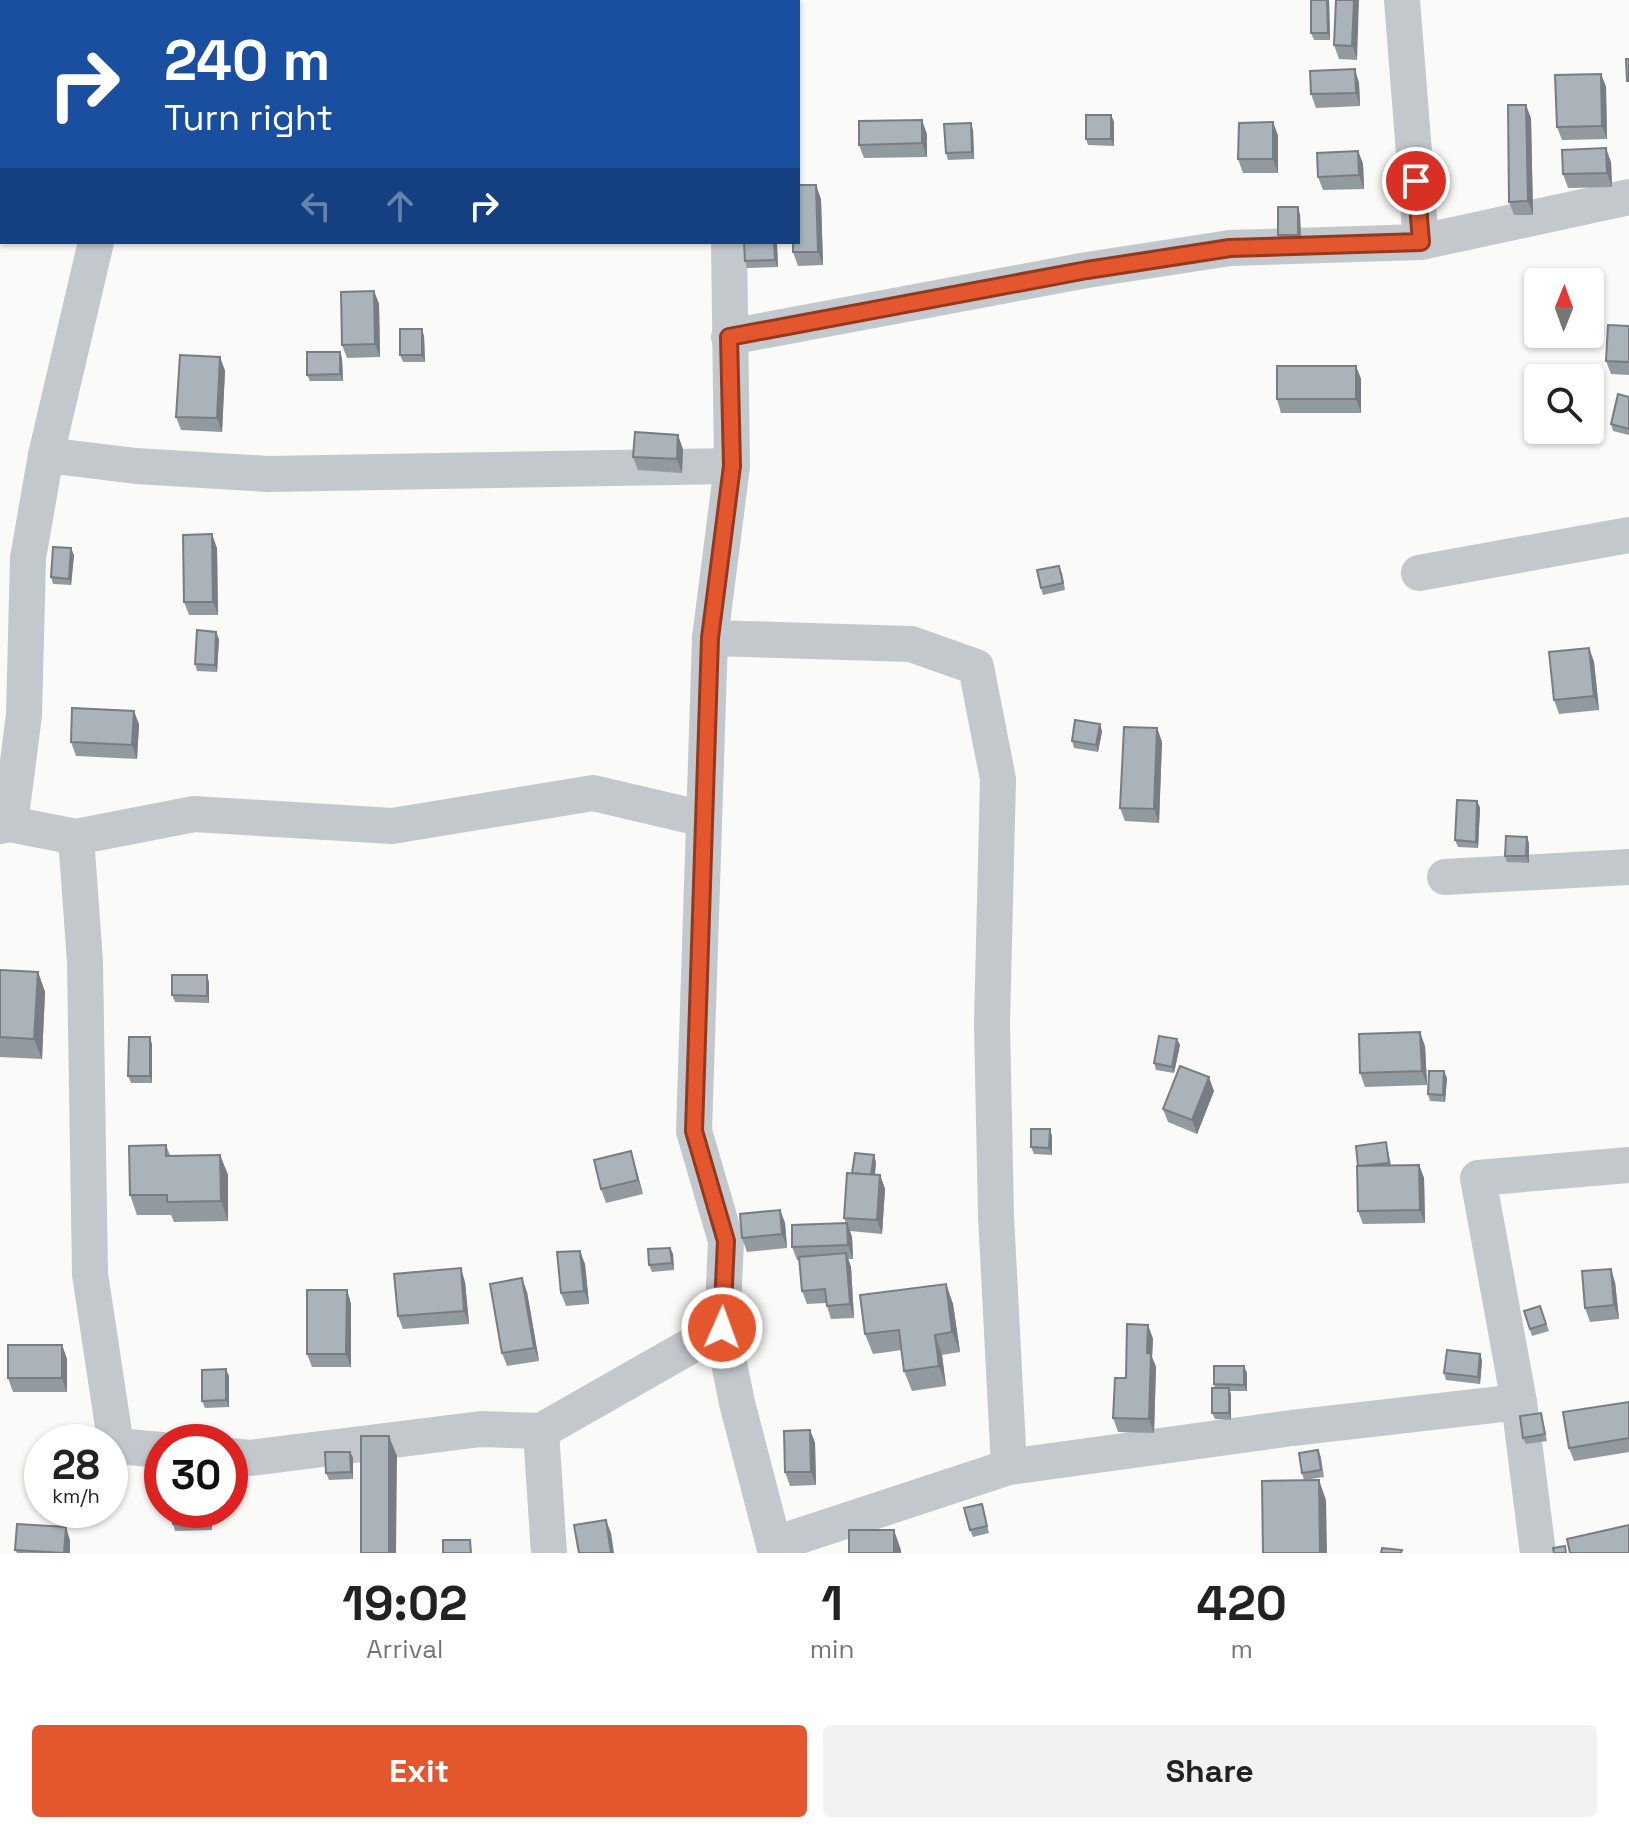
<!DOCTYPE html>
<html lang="en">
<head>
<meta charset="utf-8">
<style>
  body { margin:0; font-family:"Space Grotesk",sans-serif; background:#f2f2f2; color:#222; height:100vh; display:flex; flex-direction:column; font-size:30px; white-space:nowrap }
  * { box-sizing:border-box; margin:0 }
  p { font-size:26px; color:#767676 }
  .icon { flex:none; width:44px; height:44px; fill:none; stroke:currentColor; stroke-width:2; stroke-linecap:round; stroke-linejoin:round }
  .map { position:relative; height:1553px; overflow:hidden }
  .sheet { display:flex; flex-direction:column; background:#fff; flex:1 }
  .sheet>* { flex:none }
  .guide { position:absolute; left:0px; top:0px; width:800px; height:244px; box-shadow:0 2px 6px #0004; background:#1a4fa0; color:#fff; overflow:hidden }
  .needle { width:52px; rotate:1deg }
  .tools { position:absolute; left:1524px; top:268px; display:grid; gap:16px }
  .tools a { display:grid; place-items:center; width:80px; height:80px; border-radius:8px; background:#fff; box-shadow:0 2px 6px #0004; font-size:40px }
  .speed { position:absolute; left:24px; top:1424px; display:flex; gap:16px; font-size:40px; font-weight:700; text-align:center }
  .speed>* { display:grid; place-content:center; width:104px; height:104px; border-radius:50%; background:#fff; box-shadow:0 2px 6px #0004; line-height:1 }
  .speed small { font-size:20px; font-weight:400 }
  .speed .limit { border:12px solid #d22; background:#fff; color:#111 }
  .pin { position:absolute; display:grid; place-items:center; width:68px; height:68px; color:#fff; margin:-34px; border:4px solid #fff; border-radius:50%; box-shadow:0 2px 8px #0007 }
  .me { position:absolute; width:88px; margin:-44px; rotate:2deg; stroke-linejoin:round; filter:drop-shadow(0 0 6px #0008) }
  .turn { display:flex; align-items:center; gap:28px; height:168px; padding:0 32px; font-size:36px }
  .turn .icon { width:104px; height:104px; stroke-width:2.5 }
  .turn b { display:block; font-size:56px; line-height:68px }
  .lanes { display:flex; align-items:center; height:76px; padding:0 32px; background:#0003; justify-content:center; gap:40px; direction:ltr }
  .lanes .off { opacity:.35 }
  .eta { display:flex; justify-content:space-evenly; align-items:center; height:136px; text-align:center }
  .eta b { font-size:48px; font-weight:700; line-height:56px }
  .cta { display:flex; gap:16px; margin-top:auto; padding:16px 32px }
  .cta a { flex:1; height:92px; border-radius:8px; background:#e4572e; color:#fff; font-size:32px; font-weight:700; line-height:92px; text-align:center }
  .cta a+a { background:#f2f2f2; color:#222 }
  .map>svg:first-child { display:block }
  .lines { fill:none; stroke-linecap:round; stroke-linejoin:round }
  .minor { stroke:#c3c8cc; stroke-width:36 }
  .wall { fill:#929a9f }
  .shaded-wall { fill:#777d82 }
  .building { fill:#aab3b9; stroke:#777d82; stroke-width:2 }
  .route-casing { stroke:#94391e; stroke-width:20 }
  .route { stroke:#e4572e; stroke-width:14 }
</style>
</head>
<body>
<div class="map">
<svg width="1629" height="1553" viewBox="0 0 1629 1553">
  <rect width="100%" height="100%" fill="#fafaf8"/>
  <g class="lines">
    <g class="minor">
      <path d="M733,0V2"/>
      <path d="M1402,0L1421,242"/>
      <path d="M149,2V0"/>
      <path d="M729,242L732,466L710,638L694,1131L726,1241L722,1328L737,1403L776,1553"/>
      <path d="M729,337L1087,270L1230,248L1421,242L1629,197"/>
      <path d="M46,455L136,466L268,474L732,466"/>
      <path d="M1419,573L1629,535"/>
      <path d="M710,638L911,644L976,667L998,779L992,1024L996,1216L1009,1467"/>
      <path d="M10,824L24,715L28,558L46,455L96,242"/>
      <path d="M0,826L10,824L76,837L194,814L392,826L593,793L704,819"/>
      <path d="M76,837L85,962L90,1274L116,1446L162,1450"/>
      <path d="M1445,877L1629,867"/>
      <path d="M541,1431L549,1553"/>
      <path d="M230,1456L250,1458L481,1429L541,1431L722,1328"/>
      <path d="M775,1544L1009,1467L1292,1428L1519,1402"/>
      <path d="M1538,1553L1519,1402L1478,1178L1629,1165"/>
    </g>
  </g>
  <g class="wall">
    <path d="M0,0H53L52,2H2V11H0Z"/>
    <path d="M53,0H79L78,2H61Z"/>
    <rect x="197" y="0" width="47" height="2"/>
    <path d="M1329,0L1330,40H1314L1311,33Z"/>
    <path d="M1336,0L1357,60L1339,59L1334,45Z"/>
    <path d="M0,15L2,16V59L0,58Z"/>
    <path d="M1601,74L1606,87L1607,139L1562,140L1557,127Z"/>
    <path d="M1359,83L1360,106L1316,108L1311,94Z"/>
    <path d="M1111,115L1114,122V146L1088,145L1086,139Z"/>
    <path d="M1531,118L1533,215H1514L1509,202Z"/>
    <path d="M1273,122L1278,136V173H1243L1238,159Z"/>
    <path d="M973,130L974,159L948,160L946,153Z"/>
    <path d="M927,134V157L864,158L859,145Z"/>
    <path d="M1358,151L1363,164L1364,189L1323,190L1318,177Z"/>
    <path d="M1611,162L1612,187L1568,188L1563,174Z"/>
    <path d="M821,199L823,265L798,266L793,252Z"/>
    <path d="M1300,214L1301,241L1281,242L1278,235Z"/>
    <path d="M777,244L778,267L747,268L745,261Z"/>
    <path d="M374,291L379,304L380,357L347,358L342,345Z"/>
    <path d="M1629,326V375L1611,374L1606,361Z"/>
    <path d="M424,336L425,362H403L400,355Z"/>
    <path d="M220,357L225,371L222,432L181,430L176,417Z"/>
    <path d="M342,358L343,381H310L307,375Z"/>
    <path d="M1356,366L1361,379V413H1281L1277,399Z"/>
    <path d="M1629,397V435L1613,431L1611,424Z"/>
    <path d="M683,449L682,473L638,470L633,457Z"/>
    <path d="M217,548L218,615H189L184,602Z"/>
    <path d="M74,555L71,585L53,584L51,577Z"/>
    <path d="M1062,572L1065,590L1043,595L1041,588Z"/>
    <path d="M219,639L217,672L197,671L195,664Z"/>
    <path d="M1589,648L1594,662L1599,710L1559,714L1554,700Z"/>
    <path d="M139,724L137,759L76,756L71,742Z"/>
    <path d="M1157,728L1162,742L1159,823L1125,821L1120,808Z"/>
    <path d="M1102,731L1098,752L1074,748L1072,741Z"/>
    <path d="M1477,801L1480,808L1478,848L1458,847L1455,840Z"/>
    <path d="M1529,843V863L1507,862L1505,856Z"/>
    <path d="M0,970L38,972L45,992L42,1059L0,1057Z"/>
    <path d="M209,982V1003L175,1002L172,995Z"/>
    <path d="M152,1044V1083H131L128,1076Z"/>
    <path d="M1180,1045L1174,1073L1156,1070L1154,1063Z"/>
    <path d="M1425,1046L1427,1085L1365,1087L1360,1073Z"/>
    <path d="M1447,1078L1445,1102L1430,1101L1428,1094Z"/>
    <path d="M1214,1091L1197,1134L1168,1122L1163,1109Z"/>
    <path d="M1052,1136V1155L1034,1154L1031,1147Z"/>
    <path d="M1386,1142L1391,1165H1419L1424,1178L1425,1223L1363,1224L1358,1211Z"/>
    <path d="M166,1145L170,1155H220L228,1175V1221L174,1222L171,1215H137L130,1195Z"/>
    <path d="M876,1162L875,1175H880L885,1189L882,1234L850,1231L852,1237L853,1259H848L851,1267L854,1318L831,1319L826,1303L807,1304L802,1291L800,1260H797L792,1247L846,1223L844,1218L852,1173Z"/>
    <path d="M635,1165L643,1194L606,1203L601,1189Z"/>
    <path d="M780,1210L785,1223L787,1248L747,1252L742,1238Z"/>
    <path d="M670,1248L673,1254L674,1270L652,1272L649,1265Z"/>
    <path d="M585,1264L589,1304L566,1306L561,1293Z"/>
    <path d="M465,1282L469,1324L403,1329L398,1316Z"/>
    <path d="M1615,1282L1619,1319L1590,1322L1585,1308Z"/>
    <path d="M946,1284L953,1304L960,1352L942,1355L946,1386L912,1391L904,1371L902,1350L873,1354L865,1334Z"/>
    <path d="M347,1290L351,1304V1367H312L307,1354Z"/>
    <path d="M527,1292L539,1361L507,1366L502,1353Z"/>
    <path d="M1540,1306L1549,1331L1532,1336L1524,1311Z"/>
    <path d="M1148,1325L1153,1339L1152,1357L1156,1367L1154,1433L1118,1432L1113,1418L1126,1378Z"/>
    <path d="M62,1345L67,1359V1392H13L8,1378Z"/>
    <path d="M1480,1354L1482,1361L1480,1384L1446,1380L1444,1373Z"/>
    <path d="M1247,1373V1391H1230L1231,1395V1420L1215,1419L1212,1413L1215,1388L1214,1384Z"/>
    <path d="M229,1376V1407L205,1408L202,1401Z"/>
    <path d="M1629,1402V1452L1574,1461L1569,1448Z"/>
    <path d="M1541,1413L1547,1441L1526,1444L1523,1438Z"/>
    <path d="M810,1430L815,1443L816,1485L790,1486L785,1472Z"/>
    <path d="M1318,1450L1321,1457L1324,1477L1304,1480L1302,1473Z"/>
    <path d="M350,1452L353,1458V1479L329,1480L326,1473Z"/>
    <path d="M982,1504L989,1533L973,1537L970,1530Z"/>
    <path d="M172,1510H211L212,1530L175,1531L173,1524Z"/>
    <path d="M70,1540V1553H17L15,1550Z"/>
  </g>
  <g class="shaded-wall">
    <path d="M1327,0H1329L1330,40L1328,33Z"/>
    <path d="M1354,0H1359L1357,60L1352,46Z"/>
    <path d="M1355,69L1359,83L1360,106L1356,93Z"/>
    <path d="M1601,74L1606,87L1607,139L1602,126Z"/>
    <path d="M1526,105L1531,118L1533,215L1528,201Z"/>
    <path d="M1111,115L1114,122V146L1111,139Z"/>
    <path d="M922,120L927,134V157L922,143Z"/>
    <path d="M1273,122L1278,136V173L1273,159Z"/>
    <path d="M971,123L973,130L974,159L972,152Z"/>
    <path d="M1606,148L1611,162L1612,187L1607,173Z"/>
    <path d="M1358,151L1363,164L1364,189L1359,175Z"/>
    <path d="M816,185L821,199L823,265L818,252Z"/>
    <path d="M1298,207L1300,214L1301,241L1298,235Z"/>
    <path d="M774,242H776L777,244L778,267L775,260Z"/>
    <path d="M374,291L379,304L380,357L375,344Z"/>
    <path d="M422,329L424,336L425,362L422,355Z"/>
    <path d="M340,352L342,358L343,381L340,374Z"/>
    <path d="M220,357L225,371L222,432L217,418Z"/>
    <path d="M1356,366L1361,379V413L1356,399Z"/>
    <path d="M678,435L683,449L682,473L677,459Z"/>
    <path d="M212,534L217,548L218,615L213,602Z"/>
    <path d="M71,548L74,555L71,585L69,579Z"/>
    <path d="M216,632L219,639L217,672L215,665Z"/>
    <path d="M1589,648L1594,662L1599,710L1594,696Z"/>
    <path d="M134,711L139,724L137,759L132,745Z"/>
    <path d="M1100,724L1102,731L1098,752L1096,745Z"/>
    <path d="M1157,728L1162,742L1159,823L1154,809Z"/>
    <path d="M1477,801L1480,808L1478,848L1476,842Z"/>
    <path d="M1527,837L1529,843V863L1526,856Z"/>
    <path d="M38,972L45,992L42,1059L34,1039Z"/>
    <path d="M207,975L209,982V1003L207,996Z"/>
    <path d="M1420,1032L1425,1046L1427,1085L1422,1071Z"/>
    <path d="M150,1037L152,1044V1083L150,1076Z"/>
    <path d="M1177,1039L1180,1045L1174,1073L1172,1067Z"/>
    <path d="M1444,1071L1447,1078L1445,1102L1443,1095Z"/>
    <path d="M1209,1077L1214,1091L1197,1134L1192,1120Z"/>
    <path d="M1050,1129L1052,1136V1155L1049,1148Z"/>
    <path d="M631,1151L635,1165L643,1194L638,1180Z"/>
    <path d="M220,1155L228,1175V1221L221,1201Z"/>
    <path d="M874,1155L876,1162L874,1182L871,1175Z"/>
    <path d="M1419,1165L1424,1178L1425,1223L1420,1210Z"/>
    <path d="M880,1175L885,1189L882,1234L877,1220Z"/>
    <path d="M780,1210L785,1223L787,1248L782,1234Z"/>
    <path d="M847,1223L852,1237L853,1259L848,1245Z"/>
    <path d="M670,1248L673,1254L674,1270L672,1263Z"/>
    <path d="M580,1251L585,1264L589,1304L584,1291Z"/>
    <path d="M846,1253L851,1267L854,1318L850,1304Z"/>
    <path d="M461,1268L465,1282L469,1324L464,1311Z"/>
    <path d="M1611,1269L1615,1282L1619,1319L1614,1305Z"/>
    <path d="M522,1278L527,1292L539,1361L534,1348Z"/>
    <path d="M946,1284L953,1304L960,1352L952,1332Z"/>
    <path d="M347,1290L351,1304V1367L346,1354Z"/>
    <path d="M1148,1325L1153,1339L1152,1357L1156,1367L1154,1433L1149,1419L1147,1353Z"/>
    <path d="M935,1335L942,1355L946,1386L939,1366Z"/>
    <path d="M62,1345L67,1359V1392L62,1378Z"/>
    <path d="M1480,1354L1482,1361L1480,1384L1478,1377Z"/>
    <path d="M1244,1366L1247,1373V1391L1244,1385Z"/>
    <path d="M226,1369L229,1376V1407L226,1400Z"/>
    <path d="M1229,1388L1231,1395V1420L1229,1413Z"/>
    <path d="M810,1430L815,1443L816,1485L811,1472Z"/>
    <path d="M389,1436L397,1456L396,1553H389Z"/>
    <path d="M350,1452L353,1458V1479L351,1472Z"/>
    <path d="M1319,1480L1326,1500L1327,1553H1320Z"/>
    <path d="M209,1510H211L212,1530L209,1523Z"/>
    <path d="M606,1520L611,1533L614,1553H611Z"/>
    <path d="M66,1527L70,1540V1553H64Z"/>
    <path d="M894,1530L901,1550V1553H894Z"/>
  </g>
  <g class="building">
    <path d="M6,0H45L44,2H14Z"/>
    <path d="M1311,0H1327L1328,33H1311Z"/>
    <path d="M1336,0H1354L1352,46L1334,45Z"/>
    <path d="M0,15L2,16V46H0Z"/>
    <path d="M1626,59H1629V81H1627Z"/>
    <path d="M1355,69L1356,93L1311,94L1310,71Z"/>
    <path d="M1601,74L1602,126L1557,127L1555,75Z"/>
    <path d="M1508,105H1526L1528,201L1509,202Z"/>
    <rect x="1086" y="115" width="25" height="24"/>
    <path d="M922,120V143L859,145V121Z"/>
    <path d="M1273,122V159H1238L1239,123Z"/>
    <path d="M971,123L972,152L946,153L944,124Z"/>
    <path d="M1606,148L1607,173L1563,174L1562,150Z"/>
    <path d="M1358,151L1359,175L1318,177L1317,153Z"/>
    <path d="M798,185H816L818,252H793V242H798Z"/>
    <rect x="1278" y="207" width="20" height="28"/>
    <path d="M744,242H774L775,260L745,261Z"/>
    <path d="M374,291L375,344L342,345L341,292Z"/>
    <path d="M1608,325L1629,326V362L1606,361Z"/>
    <rect x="400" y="329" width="22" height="26"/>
    <path d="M307,352H340V374L307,375Z"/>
    <path d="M180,355L220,357L217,418L176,417Z"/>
    <rect x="1277" y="366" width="79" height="33"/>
    <path d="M1618,394L1629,397V429L1611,424Z"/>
    <path d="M635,432L678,435L677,459L633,457Z"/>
    <path d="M212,534L213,602H184L183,535Z"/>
    <path d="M53,547L71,548L69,579L51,577Z"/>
    <path d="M1059,566L1063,583L1041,588L1037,570Z"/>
    <path d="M197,630L216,632L215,665L195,664Z"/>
    <path d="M1589,648L1594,696L1554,700L1549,652Z"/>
    <path d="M72,708L134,711L132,745L71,742Z"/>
    <path d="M1075,720L1100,724L1096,745L1072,741Z"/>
    <path d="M1124,727L1157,728L1154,809L1120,808Z"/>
    <path d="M1457,800L1477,801L1476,842L1455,840Z"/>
    <path d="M1506,836L1527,837L1526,856H1505Z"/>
    <path d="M0,970L38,972L34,1039L0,1037Z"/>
    <path d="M172,975H207V996L172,995Z"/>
    <path d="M1420,1032L1422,1071L1360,1073L1359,1034Z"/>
    <path d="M1159,1036L1177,1039L1172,1067L1154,1063Z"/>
    <path d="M129,1037H150V1076H128Z"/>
    <path d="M1180,1066L1209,1077L1192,1120L1163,1109Z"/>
    <path d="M1429,1071H1444L1443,1095L1428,1094Z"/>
    <path d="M1031,1129H1050L1049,1148L1031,1147Z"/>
    <path d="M1386,1142L1389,1163L1358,1166L1356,1146Z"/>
    <path d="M166,1145V1156L220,1155L221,1201L167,1202V1195H130L129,1146Z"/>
    <path d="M631,1151L638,1180L601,1189L594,1160Z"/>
    <path d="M855,1153L874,1155L871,1175L852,1173Z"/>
    <path d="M1419,1165L1420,1210L1358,1211L1357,1166Z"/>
    <path d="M847,1173L880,1175L877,1220L844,1218Z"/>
    <path d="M780,1210L782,1234L742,1238L740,1214Z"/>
    <path d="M847,1223L848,1245L792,1247V1225Z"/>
    <path d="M670,1248L672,1263L649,1265L648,1249Z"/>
    <path d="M580,1251L584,1291L561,1293L557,1252Z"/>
    <path d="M846,1253L850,1304L827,1306L825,1289L802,1291L799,1257Z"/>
    <path d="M461,1268L464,1311L398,1316L394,1274Z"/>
    <path d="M1611,1269L1614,1305L1585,1308L1582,1271Z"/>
    <path d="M522,1278L534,1348L502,1353L490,1284Z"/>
    <path d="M946,1284L952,1332L935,1335L939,1366L904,1371L899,1330L865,1334L860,1295Z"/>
    <path d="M307,1290H347L346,1354H307Z"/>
    <path d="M1540,1306L1546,1324L1530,1329L1524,1311Z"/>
    <path d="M1127,1324L1148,1325L1147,1353L1151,1354L1149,1419L1113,1418L1115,1378H1126Z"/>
    <rect x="8" y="1345" width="54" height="33"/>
    <path d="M1447,1350L1480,1354L1478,1377L1444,1373Z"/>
    <path d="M1214,1366H1244V1385L1214,1384Z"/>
    <path d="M226,1369V1400L202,1401V1370Z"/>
    <rect x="1212" y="1388" width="17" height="25"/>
    <path d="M1629,1402V1438L1569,1448L1563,1412Z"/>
    <path d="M1541,1413L1545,1434L1523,1438L1520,1416Z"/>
    <path d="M810,1430L811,1472H785L784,1431Z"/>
    <rect x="361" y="1436" width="28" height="117"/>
    <path d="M1318,1450L1321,1470L1302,1473L1299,1453Z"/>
    <path d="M325,1452H350L351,1472L326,1473Z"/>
    <path d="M1319,1480L1320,1553H1263L1262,1481Z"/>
    <path d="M982,1504L987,1526L970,1530L964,1508Z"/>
    <path d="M172,1510H209V1523L173,1524Z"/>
    <path d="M606,1520L611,1553H579L574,1525Z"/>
    <path d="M17,1524L66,1527L64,1553L15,1550Z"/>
    <path d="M1629,1525V1553H1570L1567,1539Z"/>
    <rect x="849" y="1530" width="45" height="23"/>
    <path d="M443,1540H470L471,1553H443Z"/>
    <path d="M1565,1546L1566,1553H1554L1553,1548Z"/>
    <path d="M1382,1548L1402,1550L1401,1553H1381Z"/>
  </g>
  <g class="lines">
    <defs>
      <path id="route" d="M722,1328L726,1241L694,1131L710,638L732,466L729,337L1087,270L1230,248L1421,242L1416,181"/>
    </defs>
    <use href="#route" class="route-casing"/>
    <use href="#route" class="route"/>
  </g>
</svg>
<div class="tools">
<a><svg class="needle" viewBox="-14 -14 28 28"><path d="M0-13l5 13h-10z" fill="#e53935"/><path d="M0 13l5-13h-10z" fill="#767676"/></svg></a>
<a><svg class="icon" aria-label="search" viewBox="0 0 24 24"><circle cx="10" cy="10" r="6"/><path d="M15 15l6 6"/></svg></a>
</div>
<div class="speed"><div>28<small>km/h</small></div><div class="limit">30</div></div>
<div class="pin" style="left:1416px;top:181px;background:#d93025"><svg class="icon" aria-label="arrive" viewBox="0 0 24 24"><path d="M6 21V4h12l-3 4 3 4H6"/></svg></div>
<svg class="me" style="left:722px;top:1328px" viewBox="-20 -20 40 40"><circle r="17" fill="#e4572e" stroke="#fff" stroke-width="3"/><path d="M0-11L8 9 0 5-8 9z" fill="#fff"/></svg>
<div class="guide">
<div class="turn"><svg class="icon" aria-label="right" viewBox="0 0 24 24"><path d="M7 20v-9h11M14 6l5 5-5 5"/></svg><div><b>240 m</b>Turn right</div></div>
<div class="lanes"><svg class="icon off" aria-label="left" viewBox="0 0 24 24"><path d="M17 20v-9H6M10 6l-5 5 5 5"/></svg><svg class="icon off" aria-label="ahead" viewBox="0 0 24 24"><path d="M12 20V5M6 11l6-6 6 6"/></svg><svg class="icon" aria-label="right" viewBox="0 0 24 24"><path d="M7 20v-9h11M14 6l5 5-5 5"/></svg></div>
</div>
</div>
<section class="sheet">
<div class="eta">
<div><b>19:02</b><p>Arrival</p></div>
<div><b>1</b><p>min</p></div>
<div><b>420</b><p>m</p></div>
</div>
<div class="cta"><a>Exit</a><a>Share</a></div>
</section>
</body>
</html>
